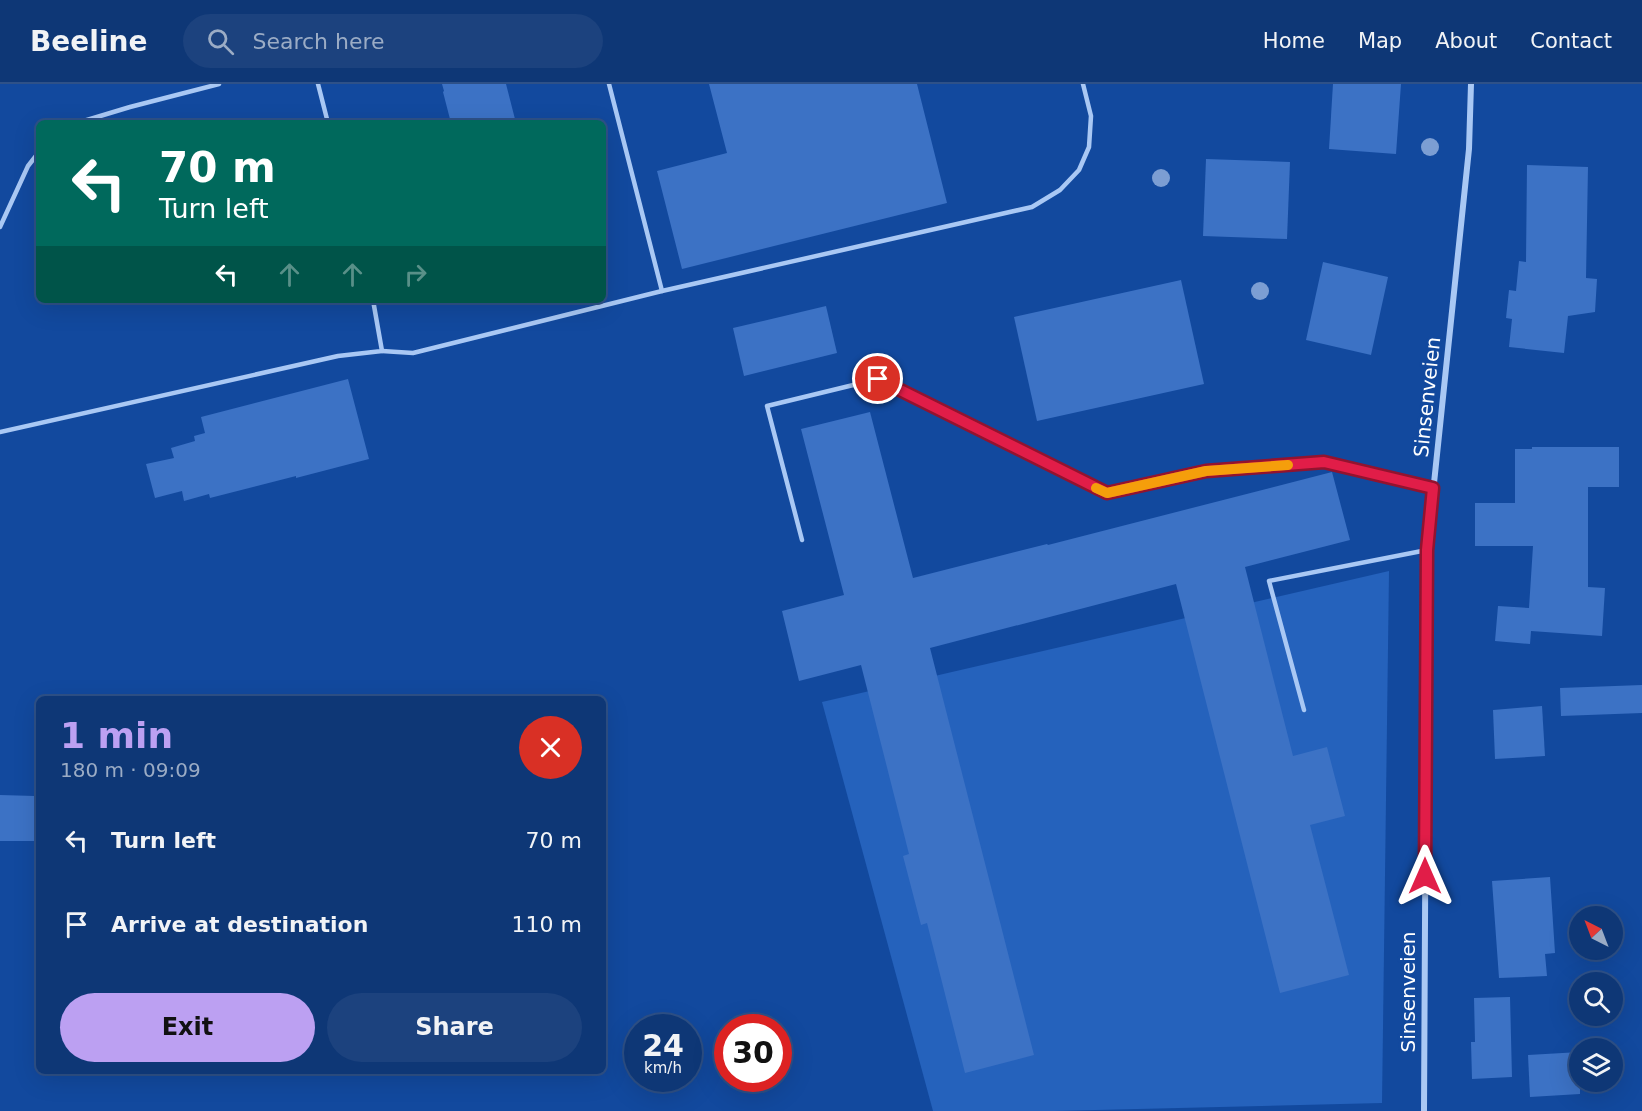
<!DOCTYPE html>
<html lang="en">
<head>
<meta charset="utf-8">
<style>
  body { margin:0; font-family:"DejaVu Sans",sans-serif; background:#1c427e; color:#f1f3f6; height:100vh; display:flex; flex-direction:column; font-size:22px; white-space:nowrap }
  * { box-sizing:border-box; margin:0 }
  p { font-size:20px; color:#9bacc5 }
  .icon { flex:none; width:33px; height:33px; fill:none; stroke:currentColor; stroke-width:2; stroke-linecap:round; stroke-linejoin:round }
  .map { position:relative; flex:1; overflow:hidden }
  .details { position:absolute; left:36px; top:612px; width:570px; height:378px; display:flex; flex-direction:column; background:#0e3776; border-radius:9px; box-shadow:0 6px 24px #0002,0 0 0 2px #2e5188 }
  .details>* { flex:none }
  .hud { position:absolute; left:36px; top:36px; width:570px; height:183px; border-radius:9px; box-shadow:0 6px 24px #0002,0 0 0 2px #2e5188; background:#00695c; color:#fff; overflow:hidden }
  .needle { width:39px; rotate:318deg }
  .buttons { position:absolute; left:1569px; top:822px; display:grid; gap:12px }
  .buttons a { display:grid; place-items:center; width:54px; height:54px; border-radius:50%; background:#0e3776; box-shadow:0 6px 24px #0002,0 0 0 2px #2e5188; font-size:30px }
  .speed { position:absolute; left:624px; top:930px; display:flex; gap:12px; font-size:30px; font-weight:700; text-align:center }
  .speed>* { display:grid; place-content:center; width:78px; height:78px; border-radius:50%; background:#0e3776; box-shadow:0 6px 24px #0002,0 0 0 2px #2e5188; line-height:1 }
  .speed small { font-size:15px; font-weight:400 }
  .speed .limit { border:9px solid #d22; background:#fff; color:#111 }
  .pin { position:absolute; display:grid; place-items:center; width:51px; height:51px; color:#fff; margin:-26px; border:3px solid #fff; border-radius:50%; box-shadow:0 2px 6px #0007 }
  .me { position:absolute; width:66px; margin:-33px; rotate:0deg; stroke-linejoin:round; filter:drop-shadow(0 0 4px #0008) }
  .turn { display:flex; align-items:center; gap:21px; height:126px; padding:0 24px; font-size:27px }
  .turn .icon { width:78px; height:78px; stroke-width:2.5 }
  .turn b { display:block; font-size:42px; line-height:51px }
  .lanes { display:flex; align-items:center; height:57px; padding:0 24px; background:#0003; justify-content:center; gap:30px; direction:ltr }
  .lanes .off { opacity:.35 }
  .round { display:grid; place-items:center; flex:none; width:63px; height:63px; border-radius:32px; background:#1c427e }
  .headline { display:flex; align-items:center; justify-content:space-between; height:102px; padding:0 24px }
  h1 { font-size:36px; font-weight:600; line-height:45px; color:#bca0f2 }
  .primary-button { display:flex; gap:12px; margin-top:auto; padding:12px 24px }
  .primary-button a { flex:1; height:69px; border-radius:36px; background:#bca0f2; color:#111; font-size:24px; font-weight:600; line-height:69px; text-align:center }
  .primary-button a+a { background:#1c427e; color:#f1f3f6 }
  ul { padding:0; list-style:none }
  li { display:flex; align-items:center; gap:18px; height:84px; padding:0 24px }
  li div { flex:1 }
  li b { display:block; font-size:22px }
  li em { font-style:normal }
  header { display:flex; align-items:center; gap:36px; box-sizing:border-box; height:84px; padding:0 30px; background:#0e3776; border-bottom:2px solid #2e5188 }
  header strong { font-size:28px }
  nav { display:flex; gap:33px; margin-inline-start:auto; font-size:21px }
  .search { width:420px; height:54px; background:#1c427e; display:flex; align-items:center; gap:15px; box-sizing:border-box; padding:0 21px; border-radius:33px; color:#9bacc5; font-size:22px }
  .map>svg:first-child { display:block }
  .green { fill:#2562bc }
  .building { fill:#3c72c5 }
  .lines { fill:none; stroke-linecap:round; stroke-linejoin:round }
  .lane { stroke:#a9c8f4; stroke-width:4.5 }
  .street { stroke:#a9c8f4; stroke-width:6 }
  .tree { fill:#7c9ed3 }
  .route-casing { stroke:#92132f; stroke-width:15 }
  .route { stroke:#e11d48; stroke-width:10 }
  .slow { stroke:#f59e0b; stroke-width:10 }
  .labels { text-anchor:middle; stroke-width:5; stroke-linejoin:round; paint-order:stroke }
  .street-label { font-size:20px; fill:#fff; stroke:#12499e }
</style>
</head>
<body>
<header>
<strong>Beeline</strong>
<div class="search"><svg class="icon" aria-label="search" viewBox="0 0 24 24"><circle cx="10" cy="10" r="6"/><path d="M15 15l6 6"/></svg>Search here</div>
<nav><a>Home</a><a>Map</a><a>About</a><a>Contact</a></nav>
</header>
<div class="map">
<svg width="1642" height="1027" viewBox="0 0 1642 1027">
  <rect width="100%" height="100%" fill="#12499e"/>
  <path class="green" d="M1389,487L1382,1019L1055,1027H933L822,618Z"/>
  <g class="building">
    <path d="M442,0H506L516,39H451L443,8L444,7Z"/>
    <path d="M709,0H917L947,119L682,185L657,87L727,69Z"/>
    <path d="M1333,0H1401L1396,70L1329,65Z"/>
    <path d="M1206,75L1290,78L1287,155L1203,152Z"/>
    <path d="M1527,81L1588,83L1586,194L1597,195L1595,228L1568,232L1564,269L1509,263L1512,235L1506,234L1509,206L1516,207L1519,177L1526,178Z"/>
    <path d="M1323,178L1388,193L1371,271L1306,256Z"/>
    <path d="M1181,196L1204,300L1037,337L1014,233Z"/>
    <path d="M826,222L837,269L744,292L733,244Z"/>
    <path d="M348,295L369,375L296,394V392L210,414L209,410L184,417L182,407L155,414L146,380L174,374L171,364L195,357L194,352L205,349L201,333Z"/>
    <path d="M870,328L913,494L1047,460L1048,461L1332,388L1350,456L1245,483L1293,672L1327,663L1345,732L1310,741L1349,891L1280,909L1176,500L930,564L1034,971L965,989L927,839L921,841L903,772L909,770L861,581L799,597L782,527L844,511L801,345Z"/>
    <path d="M1532,363H1619V403H1588V503L1605,504L1602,552L1531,547L1530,560L1495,557L1498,522L1529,524L1533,462H1475V419H1515V365H1532Z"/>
    <path d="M1642,601V629L1561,632L1560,604Z"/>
    <path d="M1542,622L1545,672L1495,675L1493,626Z"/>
    <path d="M0,711L35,712V757H0Z"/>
    <path d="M1550,793L1555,869L1545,870L1547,892L1499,894L1492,797Z"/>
    <path d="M1510,913L1512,993L1472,995L1471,958H1475L1474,914Z"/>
    <path d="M1580,968V1010L1530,1013L1528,971Z"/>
  </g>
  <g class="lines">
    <g class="lane">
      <path d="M318,0L328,39"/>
      <path d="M609,0L662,207"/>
      <path d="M77,39L130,23L219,0"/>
      <path d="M0,143L28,82L39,68"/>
      <path d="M382,267L413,269L662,207L1032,123L1060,106L1079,86L1089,63L1091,32L1083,0"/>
      <path d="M0,348L338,272L382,267L373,216"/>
      <path d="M802,456L767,322L878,295L1107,409L1206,387L1324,378L1433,404"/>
      <path d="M1304,626L1269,497L1427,466"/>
    </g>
    <path class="street" d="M1424,1027L1427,466L1469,65L1471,0"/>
  </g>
  <g class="tree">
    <circle cx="1430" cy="63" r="9"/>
    <circle cx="1161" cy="94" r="9"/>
    <circle cx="1260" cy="207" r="9"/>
  </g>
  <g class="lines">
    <defs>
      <path id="route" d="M878,295L1107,409L1206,387L1324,378L1433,404L1427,466L1425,792"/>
    </defs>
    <use href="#route" class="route-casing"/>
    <use href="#route" class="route"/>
    <path class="slow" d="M1096,404L1107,409L1206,387L1288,381"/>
  </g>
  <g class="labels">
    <g class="street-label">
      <text transform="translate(1427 313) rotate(-84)" y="7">Sinsenveien</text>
      <text transform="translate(1408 908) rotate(-90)" y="7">Sinsenveien</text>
    </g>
  </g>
</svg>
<div class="buttons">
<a><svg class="needle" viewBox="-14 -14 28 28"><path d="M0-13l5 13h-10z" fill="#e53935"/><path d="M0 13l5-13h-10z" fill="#9bacc5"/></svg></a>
<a><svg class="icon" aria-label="search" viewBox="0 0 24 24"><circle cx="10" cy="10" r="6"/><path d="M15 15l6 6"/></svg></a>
<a><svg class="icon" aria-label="layers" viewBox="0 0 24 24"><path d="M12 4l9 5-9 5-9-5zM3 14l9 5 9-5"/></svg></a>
</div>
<div class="speed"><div>24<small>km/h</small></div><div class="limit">30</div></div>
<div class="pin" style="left:878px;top:295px;background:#d93025"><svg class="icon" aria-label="arrive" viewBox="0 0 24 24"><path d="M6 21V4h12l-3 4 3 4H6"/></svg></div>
<svg class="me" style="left:1425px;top:792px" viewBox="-20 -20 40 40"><path d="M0-17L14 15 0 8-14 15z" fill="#e11d48" stroke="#fff" stroke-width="4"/></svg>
<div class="hud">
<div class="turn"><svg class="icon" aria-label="left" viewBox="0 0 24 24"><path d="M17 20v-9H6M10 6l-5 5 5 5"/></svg><div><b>70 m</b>Turn left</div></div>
<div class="lanes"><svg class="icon" aria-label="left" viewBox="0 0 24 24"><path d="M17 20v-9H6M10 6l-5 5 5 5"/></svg><svg class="icon off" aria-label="ahead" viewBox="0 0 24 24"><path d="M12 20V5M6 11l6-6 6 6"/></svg><svg class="icon off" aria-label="ahead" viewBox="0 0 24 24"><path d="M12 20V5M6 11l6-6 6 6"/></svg><svg class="icon off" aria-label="right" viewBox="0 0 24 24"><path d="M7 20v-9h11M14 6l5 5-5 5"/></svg></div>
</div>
<section class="details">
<div class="headline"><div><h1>1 min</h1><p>180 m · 09:09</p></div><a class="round" style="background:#d93025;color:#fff"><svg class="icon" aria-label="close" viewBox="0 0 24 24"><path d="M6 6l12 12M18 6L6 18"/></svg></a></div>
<ul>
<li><svg class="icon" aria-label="left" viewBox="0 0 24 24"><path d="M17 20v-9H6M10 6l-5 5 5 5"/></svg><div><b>Turn left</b></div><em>70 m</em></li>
<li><svg class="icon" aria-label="arrive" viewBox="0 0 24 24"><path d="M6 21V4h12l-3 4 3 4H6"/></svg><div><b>Arrive at destination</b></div><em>110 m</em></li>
</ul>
<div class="primary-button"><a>Exit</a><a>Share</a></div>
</section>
</div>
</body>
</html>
